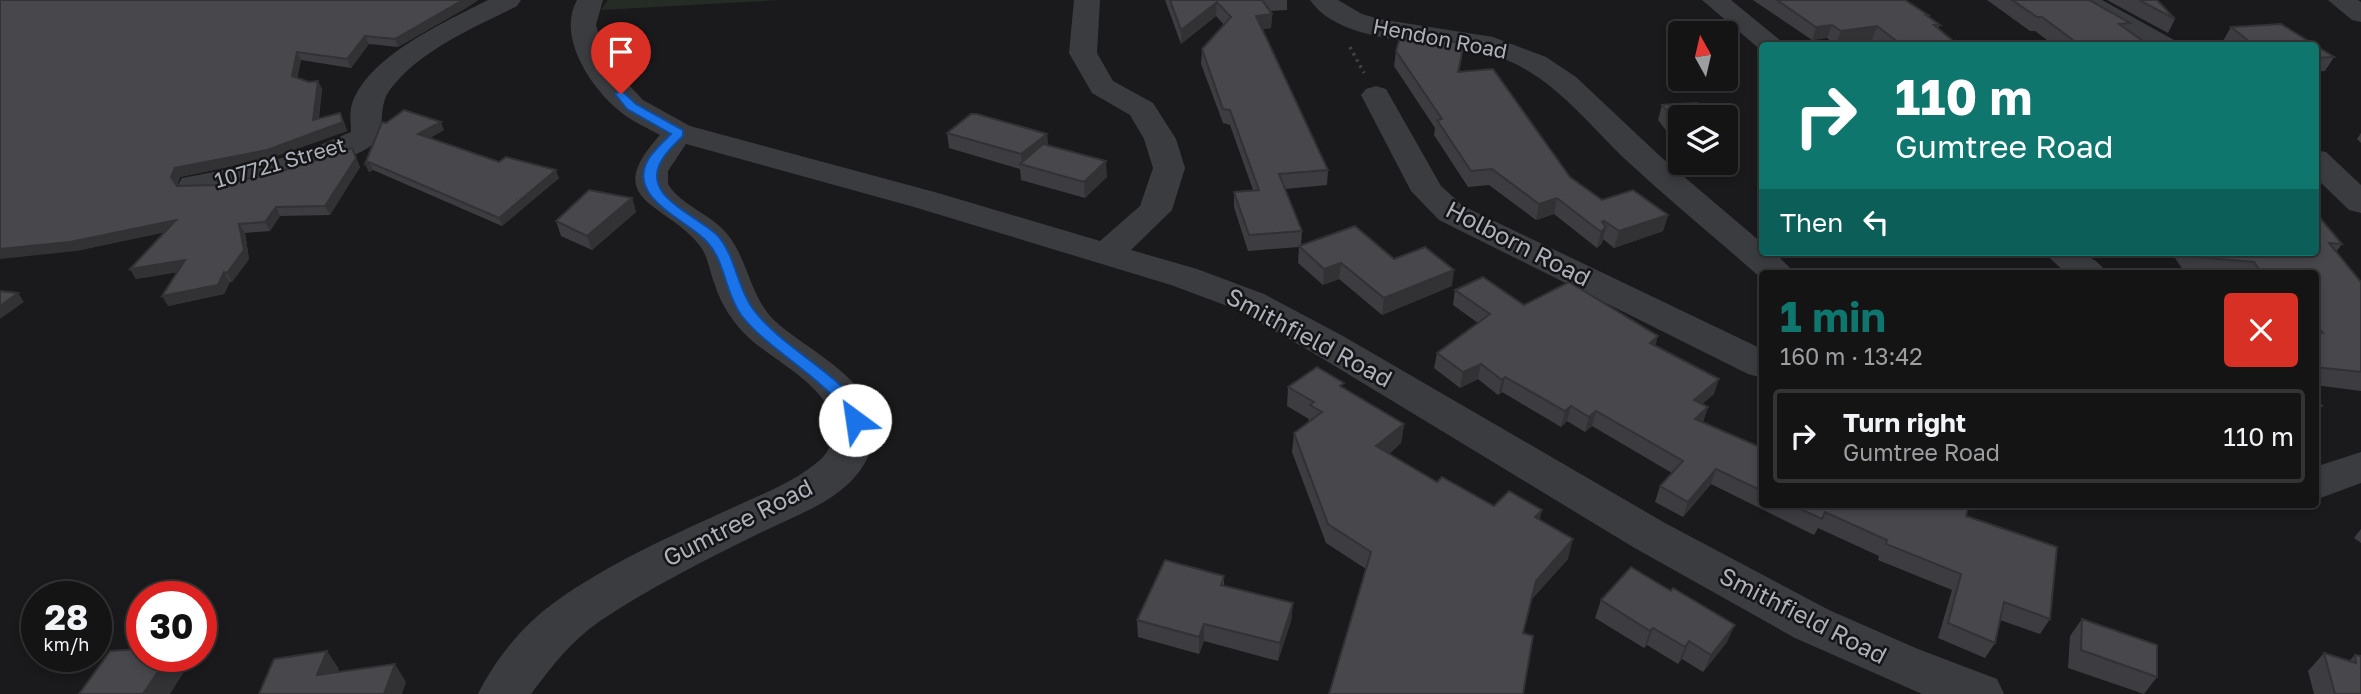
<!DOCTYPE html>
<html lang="en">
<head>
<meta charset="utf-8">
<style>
  body { margin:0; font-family:"Golos Text",sans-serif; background:#212122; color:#f1f3f6; height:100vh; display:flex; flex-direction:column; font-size:26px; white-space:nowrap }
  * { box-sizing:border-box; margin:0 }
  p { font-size:23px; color:#9d9ea0 }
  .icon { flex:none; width:38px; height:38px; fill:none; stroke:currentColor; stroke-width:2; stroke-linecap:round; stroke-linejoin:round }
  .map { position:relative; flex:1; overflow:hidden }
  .drawer { position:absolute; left:1759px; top:270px; width:560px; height:238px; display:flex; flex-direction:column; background:#141415; border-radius:7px; box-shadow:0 4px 10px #0003,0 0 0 2px #333334 }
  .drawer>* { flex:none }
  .banner { position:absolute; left:1759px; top:42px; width:560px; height:214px; border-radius:7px; box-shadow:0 4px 10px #0003,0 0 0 2px #333334; background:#0f766e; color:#fff; overflow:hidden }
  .needle { width:46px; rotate:352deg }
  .controls { position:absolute; left:1668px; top:21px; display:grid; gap:14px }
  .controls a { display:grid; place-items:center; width:70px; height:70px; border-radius:7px; background:#141415; box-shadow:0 4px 10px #0003,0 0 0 2px #333334; font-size:35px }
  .speed { position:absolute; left:21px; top:581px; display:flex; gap:14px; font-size:35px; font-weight:700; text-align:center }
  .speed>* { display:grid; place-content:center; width:91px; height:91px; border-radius:50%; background:#141415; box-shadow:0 4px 10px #0003,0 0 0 2px #333334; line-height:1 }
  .speed small { font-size:18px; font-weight:400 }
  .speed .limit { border:10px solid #d22; background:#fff; color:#111 }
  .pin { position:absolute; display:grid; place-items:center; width:60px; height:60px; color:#fff; margin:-72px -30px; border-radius:50% 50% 50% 0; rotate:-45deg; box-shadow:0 0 7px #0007 }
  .pin .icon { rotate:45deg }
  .me { position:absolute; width:77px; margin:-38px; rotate:329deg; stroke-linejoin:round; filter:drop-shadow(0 0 5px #0008) }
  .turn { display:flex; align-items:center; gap:24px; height:147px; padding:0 21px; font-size:32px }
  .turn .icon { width:91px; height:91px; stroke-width:2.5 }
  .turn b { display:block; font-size:49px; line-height:60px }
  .then { display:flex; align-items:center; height:66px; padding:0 21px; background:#0003; gap:14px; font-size:26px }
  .round { display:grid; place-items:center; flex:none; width:74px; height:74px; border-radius:7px; background:#212122 }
  .summary { display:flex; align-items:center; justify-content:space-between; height:119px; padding:0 21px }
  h1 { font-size:42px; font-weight:700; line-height:52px; color:#0f766e }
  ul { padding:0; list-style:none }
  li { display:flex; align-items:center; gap:21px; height:94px; margin:0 14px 10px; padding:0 7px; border:4px solid #333334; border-radius:7px }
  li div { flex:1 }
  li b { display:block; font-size:26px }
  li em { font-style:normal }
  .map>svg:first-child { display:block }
  .green { fill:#242c25 }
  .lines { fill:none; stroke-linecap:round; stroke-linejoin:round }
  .path { stroke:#414347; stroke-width:3.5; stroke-dasharray:2.5 4.5; stroke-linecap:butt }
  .minor { fill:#3b3c40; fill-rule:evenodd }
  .wall { fill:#3d3d41 }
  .shaded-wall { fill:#323235 }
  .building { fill:#47474c; stroke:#323235; stroke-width:2 }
  .route { fill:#1a73e8; stroke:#114b97; stroke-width:2 }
  .labels { text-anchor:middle; stroke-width:5; stroke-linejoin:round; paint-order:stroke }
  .far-street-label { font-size:21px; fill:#aeb1ba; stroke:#151517 }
  .street-label { font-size:24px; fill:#aeb1ba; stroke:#151517 }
</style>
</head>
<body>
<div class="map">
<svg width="2361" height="694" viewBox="0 0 2361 694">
  <rect width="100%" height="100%" fill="#1a1a1c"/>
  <path class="green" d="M608,0H781L601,10Z"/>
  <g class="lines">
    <path class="path" d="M1350,47L1364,73"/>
    <g class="minor">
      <path d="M488,0H521L517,6C474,28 419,50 389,91C376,111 388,133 372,145C345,167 216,200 182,192L178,185L182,178L272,161L313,148L351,132C351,123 349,113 352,104C368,56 445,22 488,0Z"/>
      <path d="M577,0H603L596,25L608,63L643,100L690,126L938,193L1100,241L1140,206L1153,168L1144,139L1130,115L1092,93L1069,53L1074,0H1100L1097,53L1113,81L1153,103L1176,139L1185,168L1172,210L1131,250L1197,269L1264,294L1343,336L1665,523L1829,610L1918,649L1997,679L2004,694H1922L1795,638L1633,547L1315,354L1238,310L1171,285L914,207L686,144L668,171V184C681,206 712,214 728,235C749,262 750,298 776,322C808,350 849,367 870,406C882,430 871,460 853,479C830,504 793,517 762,532C707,559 651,587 600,621C572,640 551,667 531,694H478C495,659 524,624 555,602C609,563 673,535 732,508C762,494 795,482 820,460C829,452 832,443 833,432C837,390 776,363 749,338C734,324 721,305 715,285C710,273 708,256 700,246C666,202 599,202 660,135C648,128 633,122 622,113C592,90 556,37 577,0Z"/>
      <path d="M1310,0H1338L1362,14L1379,19L1493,37L1546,57L1576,77L1662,158L1762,243V252H1774L1795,273H1762V279C1717,239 1670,201 1626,160C1588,124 1557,82 1509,61C1454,37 1345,51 1310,0Z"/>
      <path d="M1702,0H1731L1787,46H1762V51Z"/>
      <path d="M2070,0H2102L2174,40L2178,46H2143L2074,6Z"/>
      <path d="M2328,0H2358L2361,2V22L2352,20Z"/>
      <path d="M1376,86L1386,89L1441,186L1463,206L1762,349V378L1748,374L1439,220L1411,191L1361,95L1366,89Z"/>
      <path d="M2315,150L2326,152L2361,185V213L2349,210L2315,177Z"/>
      <path d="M2043,252C2070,252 2090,249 2107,273H2066Z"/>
      <path d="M2361,452V483L2315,500V467Z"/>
    </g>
  </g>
  <g class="wall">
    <path d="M0,0H478L466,8L398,47L369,44L351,68L301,60L297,78L309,82L318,81L322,89L319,118L344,122L347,131L271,158L180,177L177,186L217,185L276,173L352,148L360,167L330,215L280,216L270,231L245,233L249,259L232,282H230L224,294L168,306L178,272L136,279L130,269L164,232L76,251Z"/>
    <path d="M1165,0H1287V10L1270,11L1272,14L1271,28L1262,29L1328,170L1327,185L1285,189L1302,231L1301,245L1394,259L1452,286L1382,315L1339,279L1323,285L1298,263L1299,247L1248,251L1234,207V192L1253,190L1230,125L1223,123L1201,64L1202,49L1224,25L1216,16L1181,44Z"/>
    <path d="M1753,0H1905L1940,25L1938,29L1959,46H1879L1872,40L1836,45L1827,38L1812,40Z"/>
    <path d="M1987,0H2089L2130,23L2127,30L2150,46H2055L2035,31H2030Z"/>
    <path d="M2107,0H2157L2175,19L2168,33Z"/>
    <path d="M2281,24L2334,57L2325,71L2315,72V46H2229L2223,41L2231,27Z"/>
    <path d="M1445,41L1462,58L1459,72L1570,177L1602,200L1668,215L1663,231L1614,248L1603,239L1602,243L1597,248L1554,214L1536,220L1489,185L1468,187L1434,135L1435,128L1394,66L1396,51Z"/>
    <path d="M1662,105L1680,117V146H1678L1658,120Z"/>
    <path d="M386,123L444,130L430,138L499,162L559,178L502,226L373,170L369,172L365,164Z"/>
    <path d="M947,133L1047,134L1048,146L1107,177L1085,198L1021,180L1020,169L949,148Z"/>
    <path d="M2361,133V143L2357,139Z"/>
    <path d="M632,198L636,212L592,250L561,236L556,221Z"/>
    <path d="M2315,212L2342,244L2336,252L2361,282V391L2315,385V273H2185L2171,252H2315Z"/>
    <path d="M1455,290L1524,305L1656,346L1714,394L1702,404L1708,407L1703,422L1762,448V504H1969L1966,516L2050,619L2040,634L2000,620L1995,643L1985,658L1938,638L1952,590L1878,560L1879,556L1818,528L1814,535L1711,484L1683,517L1655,502L1660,486L1672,473L1592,426L1585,432L1567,421L1561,427L1502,392L1498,395L1478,379L1460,388L1434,368L1437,353L1478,323L1453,305Z"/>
    <path d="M1288,387L1344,388L1404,424L1401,443L1389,454L1437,482L1494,506L1542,510L1539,520L1568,559L1532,599L1523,633V694L1366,569L1326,543L1292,452L1294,433L1308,422L1309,419L1287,406Z"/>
    <path d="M2315,396L2322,406L2315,415Z"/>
    <path d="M2361,529V543L2354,538Z"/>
    <path d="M1224,576V586L1293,603L1291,621L1278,661L1204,641L1199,654L1138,637L1137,620Z"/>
    <path d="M1601,600L1727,642L1703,672L1682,659L1678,664L1647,645L1644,648L1595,618Z"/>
    <path d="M2082,619L2157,677L2144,694L2068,668L2070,636Z"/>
    <path d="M2324,653L2349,661L2355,655L2361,694H2314L2308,671Z"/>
  </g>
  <g class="shaded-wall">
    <path d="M463,0H478L466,8L398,47L395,39Z"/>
    <path d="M1217,2L1216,16L1181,44V30Z"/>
    <path d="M1272,14L1271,28L1255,30L1256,16Z"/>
    <path d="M1832,25L1827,38L1812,40L1816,27Z"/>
    <path d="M1877,26L1872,40L1836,45L1841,31Z"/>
    <path d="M365,36L369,44L351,68L347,59Z"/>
    <path d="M297,52L301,60L296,85L292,76Z"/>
    <path d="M318,81L322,89L317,128L313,120Z"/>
    <path d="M340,113L347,131L271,158L180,177L176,186L171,177L175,168Z"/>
    <path d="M441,122L444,130L422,142L418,134Z"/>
    <path d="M1047,134L1048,150L1022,165L1021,154Z"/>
    <path d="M352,148L360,167L330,215L325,206Z"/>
    <path d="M1106,161L1107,177L1085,198L1084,182Z"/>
    <path d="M369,162L373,170L369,172L365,164Z"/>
    <path d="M556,170L559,178L502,226L499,218Z"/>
    <path d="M632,198L636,212L592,250L587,236Z"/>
    <path d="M1557,198L1554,214L1536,220L1539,204Z"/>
    <path d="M276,207L280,216L270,231L265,222Z"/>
    <path d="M1668,215L1663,231L1614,248L1619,231Z"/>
    <path d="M176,220L181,229L76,251L0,259V249Z"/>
    <path d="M239,224L245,233L249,259L232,282L227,273Z"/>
    <path d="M1606,227L1602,243L1597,248L1601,232Z"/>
    <path d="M185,260L190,270L136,279L130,269Z"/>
    <path d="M1341,263L1339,279L1323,285L1324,269Z"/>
    <path d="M1454,270L1452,286L1382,315L1384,298Z"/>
    <path d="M224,272L230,282L224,294L168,306L162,296Z"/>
    <path d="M18,293L24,302L0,319V306Z"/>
    <path d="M1658,336L1654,351L1650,343Z"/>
    <path d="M1481,364L1478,379L1460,388L1463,372Z"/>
    <path d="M1505,377L1502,392L1498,395L1502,380Z"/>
    <path d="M1719,379L1714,394L1689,415L1694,400Z"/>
    <path d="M1571,406L1567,421L1561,427L1565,411Z"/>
    <path d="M1708,407L1702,423L1695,419Z"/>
    <path d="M1596,411L1592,426L1585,432L1589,417Z"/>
    <path d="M1404,424L1401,443L1374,465L1376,446Z"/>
    <path d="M1716,469L1711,484L1683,517L1688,502Z"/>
    <path d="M1542,510L1537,530L1535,517Z"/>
    <path d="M1573,539L1568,559L1531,600L1536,581Z"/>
    <path d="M1293,603L1291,621L1278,661L1280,643Z"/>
    <path d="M1204,624V641L1199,654V637Z"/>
    <path d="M1735,625L1727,642L1703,672L1711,655Z"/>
    <path d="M1653,628L1647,645L1644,648L1650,631Z"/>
    <path d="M1689,641L1682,659L1678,664L1685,647Z"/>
    <path d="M327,651L339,669L330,693L317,675Z"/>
    <path d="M168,656H194L170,694H143Z"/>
    <path d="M395,664L406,682L402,694H384Z"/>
  </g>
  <g class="building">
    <path d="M0,0H463L395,39L365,36L347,59L297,52L292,76L309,82L318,81L313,120L340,113L343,122L267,150L175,168L171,177L177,186L217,185L276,173L352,148L356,158L325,206L276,207L265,222L239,224L244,250L227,273L224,272L218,285L162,296L185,260L130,269L176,220L70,242L0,249Z"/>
    <path d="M1170,0H1262L1272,14L1256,16L1328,170L1279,174L1302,231L1249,235L1234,192L1259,190L1230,110L1223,109L1202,49L1231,17L1217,2L1181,30Z"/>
    <path d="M1777,0H1905L1928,15H1926L1940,25H1934L1959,46H1903L1877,26L1841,31L1832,25L1816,27Z"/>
    <path d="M2012,0H2089L2130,23L2119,24L2150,46H2081L2042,17H2037Z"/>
    <path d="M2139,0H2157L2175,19Z"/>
    <path d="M2281,24L2334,57L2315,58V46H2255L2231,27Z"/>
    <path d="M1401,34L1446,37L1445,41L1464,43L1458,72L1493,69L1570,177L1602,200L1633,190L1668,215L1619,231L1604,221L1602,222L1606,227L1601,232L1557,198L1539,204L1492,169L1471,171L1437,120L1442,119L1396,51Z"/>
    <path d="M1697,103L1710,117H1680V127L1662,105Z"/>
    <path d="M404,110L441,122L418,134L499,162L506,157L556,170L499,218L369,162L365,164L382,122L386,123Z"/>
    <path d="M971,114H977L1047,134L1021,154L947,133Z"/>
    <path d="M1043,144L1106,161L1084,182L1020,164Z"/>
    <path d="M589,190L632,198L587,236L556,221Z"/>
    <path d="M2315,212L2342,244L2329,243L2361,282V372L2315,367V332L2323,333L2315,323V273H2274L2261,272L2254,262L2195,257L2192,252H2315Z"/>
    <path d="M1355,226L1394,259L1425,247L1454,270L1384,298L1341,263L1324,269L1299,246Z"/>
    <path d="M1483,277L1524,305L1569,282L1658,336L1650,343L1719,379L1694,400L1708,407L1695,419L1762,448V491L1716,469L1688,502L1660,486L1683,461L1596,411L1589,417L1571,406L1565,411L1505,377L1502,380L1481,364L1463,372L1437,353L1490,314L1455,290Z"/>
    <path d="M0,291L18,293L0,306Z"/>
    <path d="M1317,367L1344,383L1340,386L1404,424L1376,446L1437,482L1442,477L1494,506L1509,491L1542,510L1535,517L1573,539L1536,581L1523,633L1533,636L1523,694H1329L1371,552L1328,524L1294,433L1322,412L1310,405L1314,402L1288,387Z"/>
    <path d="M2315,396L2322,406L2315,405Z"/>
    <path d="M1790,504H1969L1966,516L2057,547L2050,619L2004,602L1995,643L1948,623L1961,574L1886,544L1887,540L1825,512L1822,519Z"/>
    <path d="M1165,560L1224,576L1221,585L1293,603L1280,643L1204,624L1199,637L1137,620Z"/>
    <path d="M1631,567L1671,591L1673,588L1735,625L1711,655L1689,641L1685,647L1653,628L1650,631L1601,600Z"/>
    <path d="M2082,619L2157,645V677L2081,650Z"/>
    <path d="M142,649V656H168L143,694H79L110,651Z"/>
    <path d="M327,651L317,675L395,664L384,694H259L274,659Z"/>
    <path d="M2324,653L2356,663L2355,655L2361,656V694H2335Z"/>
  </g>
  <path class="route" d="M621,90L636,104L683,130V136C676,143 667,151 662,160C639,198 701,216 719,237C736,258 737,287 753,309C775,338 810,358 837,382C843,388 852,393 857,400C861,406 861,414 863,420L861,424H849C845,418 845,410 841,404C837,398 828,392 822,386C796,362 763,343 741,315C725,293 725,261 707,242C688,220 624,198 649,158C655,149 664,141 671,134L627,109L615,94Z"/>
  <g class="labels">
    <g class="far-street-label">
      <text transform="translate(1440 39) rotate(11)" y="7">Hendon Road</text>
      <text transform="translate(280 163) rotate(-16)" y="7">107721 Street</text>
    </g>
    <g class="street-label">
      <text transform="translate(1518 244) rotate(27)" y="8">Holborn Road</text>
      <text transform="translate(1309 338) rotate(28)" y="8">Smithfield Road</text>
      <text transform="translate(738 523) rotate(-27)" y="8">Gumtree Road</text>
      <text transform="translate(1803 616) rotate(27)" y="8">Smithfield Road</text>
    </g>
  </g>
</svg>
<div class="controls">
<a><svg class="needle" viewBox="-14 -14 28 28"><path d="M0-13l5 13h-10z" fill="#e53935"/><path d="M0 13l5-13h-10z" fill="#9d9ea0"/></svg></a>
<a><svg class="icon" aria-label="layers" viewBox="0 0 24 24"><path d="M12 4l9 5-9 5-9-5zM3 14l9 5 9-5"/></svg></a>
</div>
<div class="speed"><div>28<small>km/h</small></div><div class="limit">30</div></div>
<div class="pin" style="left:621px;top:94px;background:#d93025"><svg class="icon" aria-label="arrive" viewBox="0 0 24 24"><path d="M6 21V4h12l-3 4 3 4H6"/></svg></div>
<svg class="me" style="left:855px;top:420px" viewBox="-20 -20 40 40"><circle r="19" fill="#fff"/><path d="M0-13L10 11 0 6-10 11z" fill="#1a73e8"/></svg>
<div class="banner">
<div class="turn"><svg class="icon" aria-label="right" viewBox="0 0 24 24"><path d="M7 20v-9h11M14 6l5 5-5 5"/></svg><div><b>110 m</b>Gumtree Road</div></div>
<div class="then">Then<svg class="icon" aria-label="left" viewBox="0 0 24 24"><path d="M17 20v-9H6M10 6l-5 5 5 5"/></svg></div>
</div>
<section class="drawer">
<div class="summary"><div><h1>1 min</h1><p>160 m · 13:42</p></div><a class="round" style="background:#d93025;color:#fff"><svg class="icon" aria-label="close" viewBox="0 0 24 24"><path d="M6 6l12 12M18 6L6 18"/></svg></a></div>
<ul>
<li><svg class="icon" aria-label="right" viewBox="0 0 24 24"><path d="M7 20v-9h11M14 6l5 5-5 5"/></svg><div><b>Turn right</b><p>Gumtree Road</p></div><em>110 m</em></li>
</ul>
</section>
</div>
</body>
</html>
